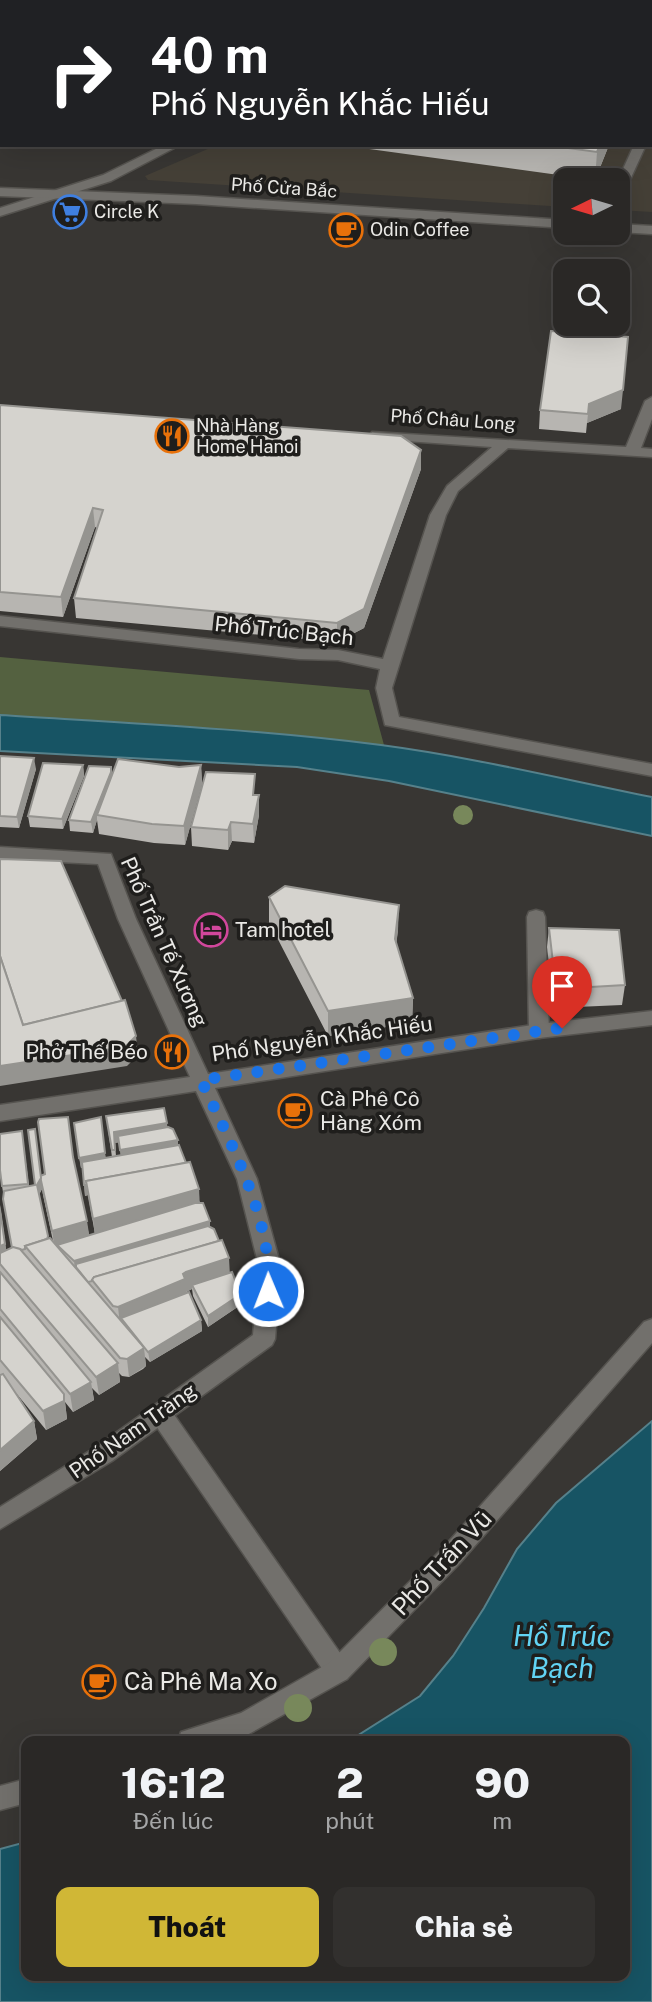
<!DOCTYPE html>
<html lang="vi">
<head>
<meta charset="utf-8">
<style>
  body { margin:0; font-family:"Public Sans",sans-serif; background:#32302e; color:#f1f3f6; height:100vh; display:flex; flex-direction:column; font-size:26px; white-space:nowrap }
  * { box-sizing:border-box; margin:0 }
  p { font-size:23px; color:#a5a6a7 }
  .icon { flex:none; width:38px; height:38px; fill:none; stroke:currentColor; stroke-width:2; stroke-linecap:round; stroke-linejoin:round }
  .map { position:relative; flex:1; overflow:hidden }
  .sheet { position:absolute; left:21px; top:1736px; width:609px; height:245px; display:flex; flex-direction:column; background:#2a2826; border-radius:14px; box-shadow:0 7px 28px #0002,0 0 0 2px #464443 }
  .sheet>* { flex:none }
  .hud { position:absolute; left:0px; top:0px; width:653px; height:147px; box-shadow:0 7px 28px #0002,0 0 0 2px #464443; background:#202124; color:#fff; overflow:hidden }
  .needle { width:46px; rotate:265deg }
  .buttons { position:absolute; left:553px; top:168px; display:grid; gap:14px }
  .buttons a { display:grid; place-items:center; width:77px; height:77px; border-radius:14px; background:#2a2826; box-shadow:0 7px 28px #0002,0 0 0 2px #464443; font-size:35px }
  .pin { position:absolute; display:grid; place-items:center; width:60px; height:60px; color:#fff; margin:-72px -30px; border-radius:50% 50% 50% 0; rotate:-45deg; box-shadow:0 0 7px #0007 }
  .pin .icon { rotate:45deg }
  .me { position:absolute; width:77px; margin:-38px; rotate:359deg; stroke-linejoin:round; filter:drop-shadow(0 0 5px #0008) }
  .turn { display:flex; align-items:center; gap:24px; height:147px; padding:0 35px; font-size:32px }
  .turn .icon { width:91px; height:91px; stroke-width:2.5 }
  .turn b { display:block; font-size:49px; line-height:60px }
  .eta { display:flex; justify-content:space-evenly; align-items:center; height:119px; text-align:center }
  .eta b { font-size:42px; font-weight:800; line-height:49px }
  .action { display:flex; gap:14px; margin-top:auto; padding:14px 35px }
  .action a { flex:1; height:80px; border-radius:14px; background:#d0b736; color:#111; font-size:28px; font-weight:800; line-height:80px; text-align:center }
  .action a+a { background:#32302e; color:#f1f3f6 }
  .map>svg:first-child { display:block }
  .built { fill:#454037 }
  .green { fill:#546140 }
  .water { fill:#175464; stroke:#56818b; stroke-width:2 }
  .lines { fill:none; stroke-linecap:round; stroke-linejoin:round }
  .service-casing { stroke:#55534f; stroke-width:3 }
  .minor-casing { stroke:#55534f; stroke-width:3 }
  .tertiary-casing { stroke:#55534f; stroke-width:3 }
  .service { fill:#72706c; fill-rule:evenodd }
  .minor { fill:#72706c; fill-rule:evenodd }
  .tertiary { fill:#72706c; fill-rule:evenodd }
  .tree { fill:#78885b }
  .wall { fill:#b7b5b1; fill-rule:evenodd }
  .shaded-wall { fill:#959490 }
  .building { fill:#d5d3ce; stroke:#959490; stroke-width:2 }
  .route { stroke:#1a73e8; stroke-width:12; stroke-dasharray:0 21.6 }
  .labels { text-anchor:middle; stroke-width:7; stroke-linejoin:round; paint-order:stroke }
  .far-street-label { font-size:18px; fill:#eae9e6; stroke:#1f1e1c }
  .far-poi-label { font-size:18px; fill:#eae9e6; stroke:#1f1e1c; text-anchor:start }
  .street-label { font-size:21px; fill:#eae9e6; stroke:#1f1e1c }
  .poi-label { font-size:21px; fill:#eae9e6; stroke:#1f1e1c; text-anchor:start }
  .near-street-label { font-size:24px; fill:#eae9e6; stroke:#1f1e1c }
  .near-poi-label { font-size:24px; fill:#eae9e6; stroke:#1f1e1c; text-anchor:start }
  .near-water-label { font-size:28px; font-style:italic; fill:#62d3f3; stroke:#1f1e1c }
</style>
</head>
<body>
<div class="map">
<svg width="652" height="2002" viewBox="0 0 652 2002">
  <rect width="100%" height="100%" fill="#383633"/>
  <path class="built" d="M431,0H652V212L618,210V180H565V207L148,180L145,176L217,145H651V2H429Z"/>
  <path class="green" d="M0,657L369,690L384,745L291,735L0,715Z"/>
  <g class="water">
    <path d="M0,715C127,723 255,729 381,745C472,757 562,779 652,797V836L389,781L297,767L0,751Z"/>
    <path d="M652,1421V2002H0V1849L26,1842V1976H625V1741H349L420,1696L453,1656L484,1608L517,1549L556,1503Z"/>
  </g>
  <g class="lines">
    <defs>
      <g id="service">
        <path d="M77,0H91L76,2Z"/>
        <path d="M0,30H2L0,37Z"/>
        <path d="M652,114V123L651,124V115Z"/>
        <path d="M634,145H646L624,193L618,197V180Z"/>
        <path d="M536,910L543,912L545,917L549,1031L546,1036L539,1038L532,1036L529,1031L527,917L529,912Z"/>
        <path d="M160,1403L168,1406L347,1663L350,1671L347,1679L338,1683L329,1679L152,1420L149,1413L152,1406Z"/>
      </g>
      <g id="minor">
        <path d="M394,0H406L393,2Z"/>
        <path d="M164,145H180L111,181L0,216V208L103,175Z"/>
        <path d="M652,397V419L641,448L652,449V457L508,448L458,491L446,515L392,688L399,717L652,764V776L385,725L376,688L380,669L338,660L299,659L0,626V616L299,649L338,650L383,659L430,515L447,486L492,447L377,439L370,435L372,432L626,447L645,401Z"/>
        <path d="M0,847L111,854L136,919L208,1074L539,1024L652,1011V1025L539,1038L215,1088L257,1179L281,1267L275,1339L272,1345L112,1461L0,1529V1507L96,1447L253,1335L259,1267L237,1179L196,1091L0,1121V1105L190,1077L118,919L98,864L0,859Z"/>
        <path d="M652,1319V1343L459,1564L347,1679L247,1735L227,1741H178L181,1732L241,1713L329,1663L443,1548L644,1322Z"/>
        <path d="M26,1779V1803L0,1810V1786Z"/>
      </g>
      <g id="tertiary">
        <path d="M0,188L196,196L565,220V228L196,204L0,196Z"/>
        <path d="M618,224L652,226V234L618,232Z"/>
      </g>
    </defs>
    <use href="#service" class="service-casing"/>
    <use href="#minor" class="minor-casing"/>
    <use href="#tertiary" class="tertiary-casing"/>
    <use href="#service" class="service"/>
    <use href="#minor" class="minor"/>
    <use href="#tertiary" class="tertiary"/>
  </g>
  <g class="tree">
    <circle cx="463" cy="815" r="10"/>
    <circle cx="383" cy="1652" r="14"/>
    <circle cx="298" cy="1708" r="14"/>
  </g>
  <g class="wall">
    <path d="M652,0V77H651V2Z"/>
    <path d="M340,145H609L595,180Z"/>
    <path d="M0,405L421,450V469L364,628L337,642L76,618L74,598L97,528L95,527L63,617L0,611Z"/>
    <path d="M621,409L587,423L586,433L539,429L540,410Z"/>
    <path d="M0,756L36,769L19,828L0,827Z"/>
    <path d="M83,765L84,776L63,829L30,827L28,816Z"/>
    <path d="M201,765L202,784L185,845L154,843L99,834L97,820L93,833L70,831L69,820L111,767L112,777Z"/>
    <path d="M256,795L259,815L254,843L232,841L228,850L192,846L191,827Z"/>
    <path d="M269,897L398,930L396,944L413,998L412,1023L328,1036L269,922Z"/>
    <path d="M549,928L625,985L622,1005L554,1008L547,947Z"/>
    <path d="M106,1116L167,1127L178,1140V1145L200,1203L242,1304L208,1327L193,1296L192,1289L188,1291L186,1293L201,1320L202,1331L150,1362L145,1357L146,1366L143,1369L129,1377L122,1376L119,1373L120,1382L99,1395L92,1388L94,1400L73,1412L65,1402L67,1419L46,1430L16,1393L34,1421L37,1439L0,1471V1205L6,1250L12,1248L2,1186L22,1131L29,1186L35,1185L41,1176L73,1158L89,1235L95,1234L88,1195L85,1196L83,1168H81L74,1123L106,1158L112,1157ZM119,1142L121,1155L116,1156L115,1143ZM42,1189L43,1195L53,1241L48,1238L39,1195Z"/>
  </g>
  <g class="shaded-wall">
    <path d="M0,0H54L49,2H2V21L0,22Z"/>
    <path d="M600,145H609L595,180L597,152Z"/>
    <path d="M623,390L621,409L587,423L586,433L589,404Z"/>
    <path d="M421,450V469L364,628L337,642V623Z"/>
    <path d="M93,508L95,527L63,617L61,597Z"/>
    <path d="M34,758L36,769L19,828L17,817Z"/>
    <path d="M83,765L84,776L63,829L62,819Z"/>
    <path d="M201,765L202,784L185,845L184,826Z"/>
    <path d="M111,772L112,782L97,815V820L93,833L91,822Z"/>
    <path d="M259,795V815L254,843L253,824Z"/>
    <path d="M231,822L232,841L228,850V830Z"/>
    <path d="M399,905L398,930L394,964L395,939Z"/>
    <path d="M413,998L412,1023L328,1036V1011Z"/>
    <path d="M136,1036L138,1055L127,1066L0,1086V1066Z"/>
    <path d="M167,1123L168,1134L115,1143L116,1161L114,1132Z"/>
    <path d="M178,1140V1150L121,1161L120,1150Z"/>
    <path d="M105,1153L107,1163L81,1168L79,1158Z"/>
    <path d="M41,1178L42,1189L38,1196L37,1185Z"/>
    <path d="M84,1185H86L88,1195L85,1196Z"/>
    <path d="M199,1189L200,1208L95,1237L93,1219Z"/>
    <path d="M0,1205L8,1263L0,1264Z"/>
    <path d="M87,1221L90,1240L55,1250L52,1231Z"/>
    <path d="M210,1221V1231L75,1271L74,1261Z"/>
    <path d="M229,1258L230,1276L192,1285V1289L186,1292V1298L121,1318L122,1325H120L118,1307L186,1272Z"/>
    <path d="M241,1294L242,1304L208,1327V1316Z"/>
    <path d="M201,1320L202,1331L150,1362L148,1352Z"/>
    <path d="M144,1348L146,1366L129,1377L127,1359Z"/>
    <path d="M118,1363L120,1382L99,1395L96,1377Z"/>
    <path d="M91,1382L94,1400L73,1412L70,1394Z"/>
    <path d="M64,1394L67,1419L46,1430L43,1411Z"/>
    <path d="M34,1421L37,1439L0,1471V1450Z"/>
  </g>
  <g class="building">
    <path d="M450,0H531V2H449Z"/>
    <path d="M531,0H652V48H651V2H531Z"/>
    <path d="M546,145H600L597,152Z"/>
    <path d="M551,331L628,337L623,390L589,404L588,414L540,410Z"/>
    <path d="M0,405L401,436L421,450L364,609L337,623L74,598L103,510L93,508L61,597L0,592Z"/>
    <path d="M0,756L34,758L17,817L0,816Z"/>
    <path d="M118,759L179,767L201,765L184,826L152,824L97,815Z"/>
    <path d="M43,763L83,765L62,819L28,816Z"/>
    <path d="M89,766L111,767V772L91,822L69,820Z"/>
    <path d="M206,772L255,774L253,795H259L253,824L231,822L228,830L191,827Z"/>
    <path d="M0,859L61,861L122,1001L23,1025L0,956Z"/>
    <path d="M285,886L399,905L395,939L413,998L328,1011L269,897Z"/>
    <path d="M549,928L619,930L625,985L556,989Z"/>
    <path d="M0,956L23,1025L125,1000L136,1036L125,1047L0,1066Z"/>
    <path d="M164,1108L167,1123L114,1132L115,1150H112L106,1116Z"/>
    <path d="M68,1117L73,1157L87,1221L52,1231L40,1176L45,1174L38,1122L39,1119Z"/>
    <path d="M101,1117L105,1153L79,1158L74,1123Z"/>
    <path d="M168,1127L173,1129L178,1140L120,1150L118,1136Z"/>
    <path d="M35,1129L41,1178L37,1185L48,1236L47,1239L25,1246V1249L22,1250L20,1249L12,1248L3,1199L4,1191L35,1185L28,1130Z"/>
    <path d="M22,1131L28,1184L2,1186L0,1170V1134Z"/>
    <path d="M179,1145L186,1163L86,1181L87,1185H84L82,1162Z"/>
    <path d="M190,1162L199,1189L93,1219L86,1181Z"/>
    <path d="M195,1203H203L210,1221L74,1261L57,1245Z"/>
    <path d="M0,1210L5,1244L0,1246Z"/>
    <path d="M208,1226L214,1229L219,1241L94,1277L92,1280L93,1281L88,1282L76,1267V1264Z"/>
    <path d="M50,1238L141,1344L144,1348L141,1350L127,1359L120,1358L25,1246Z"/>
    <path d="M222,1240L229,1258L186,1272L183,1274L185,1279L118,1307L113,1306L92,1280L94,1277Z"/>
    <path d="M13,1247L20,1249L118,1363L96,1377L0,1264V1253Z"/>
    <path d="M0,1272L91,1382L70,1394L0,1309Z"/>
    <path d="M232,1272L241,1294L208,1316L192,1285Z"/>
    <path d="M189,1292L201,1320L148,1352L121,1318Z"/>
    <path d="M0,1317L64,1394V1401L43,1411L0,1360Z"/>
    <path d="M3,1374L34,1421L0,1450V1375Z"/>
  </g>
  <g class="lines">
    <path class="route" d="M268,1291C274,1222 230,1142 201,1080L562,1028"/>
  </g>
  <defs>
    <symbol id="supermarket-ring" viewBox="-11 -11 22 22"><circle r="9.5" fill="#1f1e1c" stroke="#3f7fe0" stroke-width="1.5"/><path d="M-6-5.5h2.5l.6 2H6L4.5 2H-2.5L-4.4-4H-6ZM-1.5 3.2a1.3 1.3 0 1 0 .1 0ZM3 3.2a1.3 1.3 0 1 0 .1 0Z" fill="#3f7fe0"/></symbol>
    <symbol id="cafe-ring" viewBox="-11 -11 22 22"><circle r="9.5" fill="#1f1e1c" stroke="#e8710a" stroke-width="1.5"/><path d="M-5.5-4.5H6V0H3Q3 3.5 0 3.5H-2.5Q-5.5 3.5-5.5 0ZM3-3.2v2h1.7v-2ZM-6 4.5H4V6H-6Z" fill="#e8710a"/></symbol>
    <symbol id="restaurant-ring" viewBox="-11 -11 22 22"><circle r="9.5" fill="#1f1e1c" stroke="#e8710a" stroke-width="1.5"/><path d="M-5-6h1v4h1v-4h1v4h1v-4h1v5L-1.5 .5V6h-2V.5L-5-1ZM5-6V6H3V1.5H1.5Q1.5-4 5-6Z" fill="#e8710a"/></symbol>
    <symbol id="hotel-ring" viewBox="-11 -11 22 22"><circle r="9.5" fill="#1f1e1c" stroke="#d1479c" stroke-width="1.5"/><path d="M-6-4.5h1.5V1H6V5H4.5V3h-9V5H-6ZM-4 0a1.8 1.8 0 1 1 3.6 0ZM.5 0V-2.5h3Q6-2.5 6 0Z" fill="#d1479c"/></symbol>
  </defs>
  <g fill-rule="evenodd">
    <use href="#supermarket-ring" x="51" y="193" width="38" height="38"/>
    <use href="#cafe-ring" x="327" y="211" width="38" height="38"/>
    <use href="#restaurant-ring" x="153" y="417" width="38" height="38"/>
    <use href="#hotel-ring" x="192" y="911" width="38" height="38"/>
    <use href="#restaurant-ring" x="153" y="1033" width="38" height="38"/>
    <use href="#cafe-ring" x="276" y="1092" width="38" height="38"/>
    <use href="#cafe-ring" x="80" y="1663" width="38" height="38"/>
  </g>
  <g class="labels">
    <g class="far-street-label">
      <text transform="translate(284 188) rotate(4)" y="6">Phố Cửa Bắc</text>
      <text transform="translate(453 420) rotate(4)" y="6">Phố Châu Long</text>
    </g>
    <g class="far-poi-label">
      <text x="94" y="218">Circle K</text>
      <text x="370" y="236">Odin Coffee</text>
      <text x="196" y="432">Nhà Hàng<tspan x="196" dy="21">Home Hanoi</tspan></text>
    </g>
    <g class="street-label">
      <text transform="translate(284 631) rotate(6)" y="7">Phố Trúc Bạch</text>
      <text transform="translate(164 942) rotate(66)" y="7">Phố Trần Tế Xương</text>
      <text transform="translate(322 1039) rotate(-8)" y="7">Phố Nguyễn Khắc Hiếu</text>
      <text transform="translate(133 1431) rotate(-35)" y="7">Phố Nam Tràng</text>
    </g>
    <g class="poi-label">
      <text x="235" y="937">Tam hotel</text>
      <text x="148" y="1059" text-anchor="end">Phở Thế Béo</text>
      <text x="320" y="1106">Cà Phê Cô<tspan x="320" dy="24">Hàng Xóm</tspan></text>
    </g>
    <g class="near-street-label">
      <text transform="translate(442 1563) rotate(-47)" y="8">Phố Trấn Vũ</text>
    </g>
    <g class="near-poi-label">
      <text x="124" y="1690">Cà Phê Ma Xo</text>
    </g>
    <g class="near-water-label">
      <text x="562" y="1646">Hồ Trúc<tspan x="562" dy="32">Bạch</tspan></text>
    </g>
  </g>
</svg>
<div class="buttons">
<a><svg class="needle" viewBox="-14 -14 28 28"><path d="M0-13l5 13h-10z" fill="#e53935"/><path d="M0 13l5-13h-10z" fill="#a5a6a7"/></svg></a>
<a><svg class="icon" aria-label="search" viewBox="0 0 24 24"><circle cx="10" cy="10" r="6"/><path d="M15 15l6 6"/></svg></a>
</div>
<div class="pin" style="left:562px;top:1028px;background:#d93025"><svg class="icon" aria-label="arrive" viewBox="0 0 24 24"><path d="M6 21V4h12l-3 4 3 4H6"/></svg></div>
<svg class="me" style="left:268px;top:1291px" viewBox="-20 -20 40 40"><circle r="17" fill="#1a73e8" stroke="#fff" stroke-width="3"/><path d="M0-11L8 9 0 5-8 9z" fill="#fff"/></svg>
<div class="hud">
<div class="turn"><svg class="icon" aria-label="right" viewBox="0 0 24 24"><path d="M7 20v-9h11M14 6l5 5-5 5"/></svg><div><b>40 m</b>Phố Nguyễn Khắc Hiếu</div></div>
</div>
<section class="sheet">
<div class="eta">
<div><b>16:12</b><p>Đến lúc</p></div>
<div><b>2</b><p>phút</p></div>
<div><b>90</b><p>m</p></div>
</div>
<div class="action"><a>Thoát</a><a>Chia sẻ</a></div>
</section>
</div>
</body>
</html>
